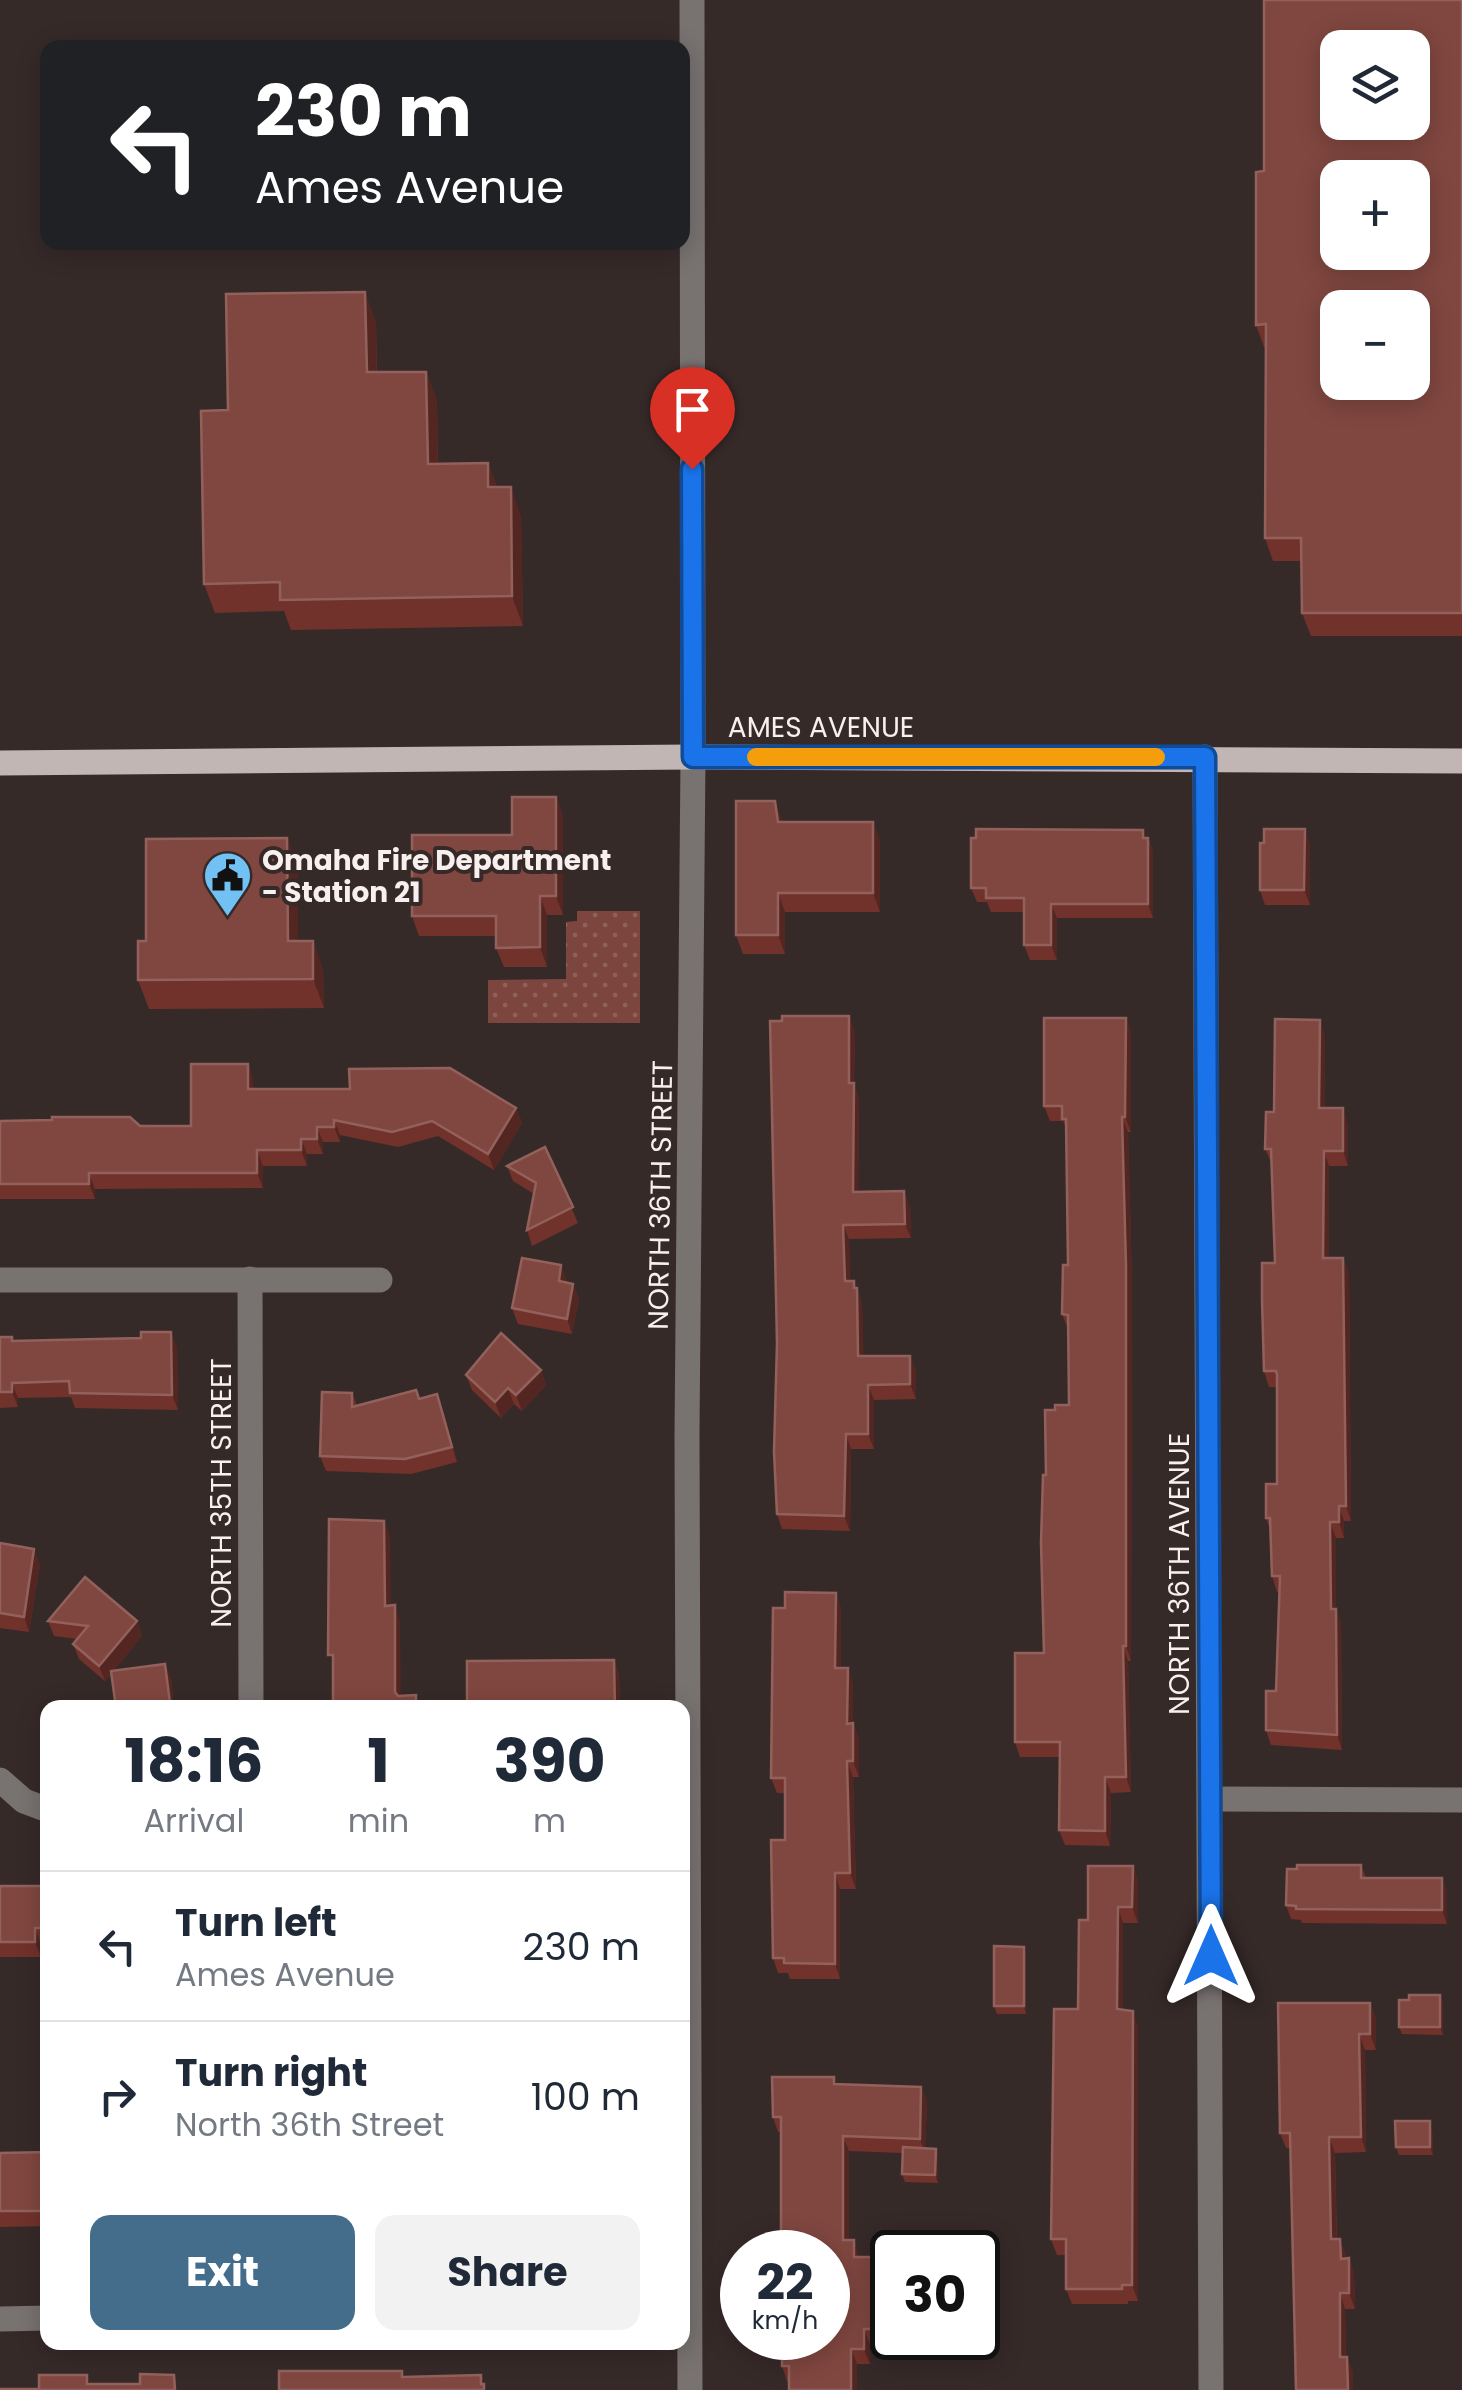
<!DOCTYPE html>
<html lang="en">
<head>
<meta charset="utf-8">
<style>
  body { margin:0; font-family:Poppins,sans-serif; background:#f2f2f3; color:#1f2937; height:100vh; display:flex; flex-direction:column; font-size:38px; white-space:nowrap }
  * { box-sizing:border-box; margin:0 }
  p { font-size:32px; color:#747a83 }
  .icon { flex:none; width:55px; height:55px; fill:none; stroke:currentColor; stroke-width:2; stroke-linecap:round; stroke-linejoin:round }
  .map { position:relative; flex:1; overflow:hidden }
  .drawer { position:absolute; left:40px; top:1700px; width:650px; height:650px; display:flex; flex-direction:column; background:#fff; border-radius:20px; box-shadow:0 5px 25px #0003 }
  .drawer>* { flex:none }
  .hud { position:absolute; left:40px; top:40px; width:650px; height:210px; border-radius:20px; box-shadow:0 5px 25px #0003; background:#202124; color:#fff; overflow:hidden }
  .buttons { position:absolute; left:1320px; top:30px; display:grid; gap:20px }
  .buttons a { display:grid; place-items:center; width:110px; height:110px; border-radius:20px; background:#fff; box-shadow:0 5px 25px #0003; font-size:50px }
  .speed { position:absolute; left:720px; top:2230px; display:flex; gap:20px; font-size:50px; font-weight:700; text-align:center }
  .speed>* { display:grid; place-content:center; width:130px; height:130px; border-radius:50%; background:#fff; box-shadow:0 5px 25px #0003; line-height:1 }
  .speed small { font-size:25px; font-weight:400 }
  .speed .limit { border:5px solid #111; border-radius:15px; background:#fff; color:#111 }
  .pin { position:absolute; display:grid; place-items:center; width:85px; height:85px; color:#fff; margin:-102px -42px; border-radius:50% 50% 50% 0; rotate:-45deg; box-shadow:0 0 10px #0007 }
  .pin .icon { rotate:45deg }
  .me { position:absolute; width:110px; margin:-55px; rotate:0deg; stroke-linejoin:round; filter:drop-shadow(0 0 8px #0008) }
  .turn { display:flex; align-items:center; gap:35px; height:210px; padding:0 50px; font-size:45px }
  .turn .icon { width:130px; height:130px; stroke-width:2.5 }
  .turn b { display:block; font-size:70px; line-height:85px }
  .eta { display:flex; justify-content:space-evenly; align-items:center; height:170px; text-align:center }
  .eta b { font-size:60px; font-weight:700; line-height:70px }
  .button { display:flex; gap:20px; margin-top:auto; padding:20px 50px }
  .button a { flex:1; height:115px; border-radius:20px; background:#446d8c; color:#fff; font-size:40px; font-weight:700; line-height:115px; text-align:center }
  .button a+a { background:#f2f2f3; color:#1f2937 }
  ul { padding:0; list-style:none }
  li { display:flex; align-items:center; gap:30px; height:150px; padding:0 50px; border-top:2px solid #e0e1e3 }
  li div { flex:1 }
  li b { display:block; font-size:38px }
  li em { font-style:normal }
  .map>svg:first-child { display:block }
  .green { fill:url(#green-dots) }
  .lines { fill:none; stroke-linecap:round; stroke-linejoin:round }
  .minor { stroke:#787271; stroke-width:25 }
  .major { stroke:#c2b6b4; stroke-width:25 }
  .wall { fill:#71322b }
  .shaded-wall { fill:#532621 }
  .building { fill:#804740; stroke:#92615b; stroke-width:2.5; fill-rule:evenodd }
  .route-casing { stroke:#114b97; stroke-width:25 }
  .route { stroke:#1a73e8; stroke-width:18 }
  .slow { stroke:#f59e0b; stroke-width:18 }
  .labels { text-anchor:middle; stroke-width:8; stroke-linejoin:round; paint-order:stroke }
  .street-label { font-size:28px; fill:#f8f0ef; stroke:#362a29 }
  .poi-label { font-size:28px; font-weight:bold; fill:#f8f0ef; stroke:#362a29; text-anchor:start }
</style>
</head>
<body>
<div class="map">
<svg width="1462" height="2390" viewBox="0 0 1462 2390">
  <defs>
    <pattern id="green-dots" width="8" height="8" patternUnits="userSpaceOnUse" patternTransform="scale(2.5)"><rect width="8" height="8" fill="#7c463e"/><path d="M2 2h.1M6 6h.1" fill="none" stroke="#8f615a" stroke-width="1.8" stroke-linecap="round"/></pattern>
  </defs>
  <rect width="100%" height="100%" fill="#362a29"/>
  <path class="green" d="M577,911H640V1023H488V980L566,979V922L577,921Z"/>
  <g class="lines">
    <g class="minor">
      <path d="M1205,757L1211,2390"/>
      <path d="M250,1279L251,1708"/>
      <path d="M0,1280H380"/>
      <path d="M0,1780L24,1801L48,1810"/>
      <path d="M1210,1799L1462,1800"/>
      <path d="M0,2319L48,2318"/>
      <path d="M690,2390L687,1434L693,757L692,0"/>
    </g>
    <path class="major" d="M0,763L693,757L1462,761"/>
  </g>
  <g class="wall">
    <path d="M1462,0V636H1311L1302,613L1301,561H1273L1265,538L1266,347H1264L1256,325L1264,171Z"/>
    <path d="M376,322L377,372H426L437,401L438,464L488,463L497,487L521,516L523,626L291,630L284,611L215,613L204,584L228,410Z"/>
    <path d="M556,797L563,817V915H547V967H504L496,948V936H419L412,916Z"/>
    <path d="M782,822H873L880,841V912H785V954H743L736,935Z"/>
    <path d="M287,838L298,867V941H313L323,970L324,1008L149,1009L138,980L146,941Z"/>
    <path d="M1146,838H1148L1153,852V918H1057V960H1030L1024,945V912H991L987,902H977L971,888Z"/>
    <path d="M1310,844V905H1265L1260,890Z"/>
    <path d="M1126,1018L1131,1033V1132H1128L1132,1281L1131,1661H1128L1131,1792L1111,1793L1110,1846L1065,1845L1059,1830L1060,1757H1020L1015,1742L1044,1653L1046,1475L1055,1410L1069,1405L1068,1329L1062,1314L1068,1265L1066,1128L1063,1121H1050L1044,1106Z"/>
    <path d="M782,1021L855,1031L854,1085L859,1098L858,1192L910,1206L911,1238L849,1239L850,1281H854L862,1303L863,1356H910L916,1371V1399L874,1400V1449H851L850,1531L782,1529L777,1514Z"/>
    <path d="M1325,1035V1108L1348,1124V1166H1329V1258H1343L1349,1274L1351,1521H1344V1538H1336V1610L1341,1624L1342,1750L1271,1745L1266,1730L1276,1691L1279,1592H1277L1272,1576L1271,1532L1266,1518L1277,1484V1387H1269L1264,1371L1275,1263L1272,1164L1265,1149L1274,1112Z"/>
    <path d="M248,1064L253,1079V1089L516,1108L522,1123L494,1170L438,1136L398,1147L340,1135V1142H323V1154H307V1166H263V1188L95,1189V1199H0V1121L191,1126Z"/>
    <path d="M545,1147L578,1223L532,1246L527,1230L534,1194L513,1181L507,1166Z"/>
    <path d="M561,1265L567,1282L573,1284L579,1299L572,1334L518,1324L512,1308Z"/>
    <path d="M0,1337L13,1341L177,1347L178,1410L75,1408L71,1397L18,1398V1407L0,1408Z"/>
    <path d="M541,1370L546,1385L522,1411L514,1404L501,1418L472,1390L466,1375Z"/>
    <path d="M352,1393L357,1406L420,1399L443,1410L457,1462L411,1474L326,1471L320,1456Z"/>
    <path d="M0,1543L40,1564L29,1632L0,1628Z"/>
    <path d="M836,1593L841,1609V1668L853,1683V1723L859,1739V1777H853L856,1889H840V1979H790L788,1973H778L773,1958L785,1840V1793H777L771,1778L785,1608Z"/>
    <path d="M48,1621H137L142,1636L114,1670L165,1664L171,1679L174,1708H116L112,1673L105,1681L79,1659L73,1644L77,1639L54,1636Z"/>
    <path d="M614,1660L619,1675L620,1708H468L467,1705Z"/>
    <path d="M1361,1865L1366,1878H1442L1447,1892V1924L1302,1923L1301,1920L1291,1919L1286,1905L1297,1869Z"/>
    <path d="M1133,1866L1138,1881V1923H1123V2010L1138,2027V2301H1128V2304H1072L1066,2289V2255H1057L1051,2239L1078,2009Z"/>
    <path d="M0,1886H48V1944H41V1957H0Z"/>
    <path d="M1026,1955V2014H997L994,2006Z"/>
    <path d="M1440,1995L1443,2003V2035L1402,2034L1399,2027L1409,2000Z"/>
    <path d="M1370,2003L1376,2018V2050H1365L1366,2152L1335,2153L1337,2239L1346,2255V2258H1349L1354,2274L1355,2309H1345L1346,2357L1353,2372V2390L1291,2148H1286L1280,2133Z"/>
    <path d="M837,2084L921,2087L927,2102L925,2148L936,2149L938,2156V2183L905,2182L902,2174L903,2153L849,2151V2240H854L859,2257H892V2338H942L941,2344H870V2364H857V2390L787,2381L782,2366L781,2132H778L773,2117Z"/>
    <path d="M1432,2129L1433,2155H1399L1396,2147Z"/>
    <path d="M48,2152V2226L0,2227V2153Z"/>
  </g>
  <g class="shaded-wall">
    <path d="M365,292L376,322L377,402L367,372Z"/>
    <path d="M426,372L437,401L438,494L428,464Z"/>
    <path d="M488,463L499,493L488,487Z"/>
    <path d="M511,487L521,516L523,626L512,596Z"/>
    <path d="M556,797L563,817V915L556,896Z"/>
    <path d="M775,801L782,820L785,842L778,822Z"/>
    <path d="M873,822L880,841V912L873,893Z"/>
    <path d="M1305,829L1310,844V905L1304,890Z"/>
    <path d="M1143,830L1153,852V918L1148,904Z"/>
    <path d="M287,838L298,867V970L288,941Z"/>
    <path d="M778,893L785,912V954L778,935Z"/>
    <path d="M540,896L547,915V967L540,947Z"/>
    <path d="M1051,904L1057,918V960L1051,945Z"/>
    <path d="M313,941L323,970L324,1008L313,979Z"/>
    <path d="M849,1016L855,1031L854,1085L859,1098L858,1207L853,1192L849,1083Z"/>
    <path d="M1126,1018L1131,1033V1132L1125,1117Z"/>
    <path d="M1320,1020L1325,1035V1124L1319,1108Z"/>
    <path d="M248,1064L253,1079L254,1104L248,1089Z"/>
    <path d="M516,1108L522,1123L494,1170L488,1154Z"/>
    <path d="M1343,1108L1348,1124V1166L1343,1151Z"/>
    <path d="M1122,1117L1128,1132L1132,1281L1131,1661L1126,1646Z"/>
    <path d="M334,1120L340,1135V1142L334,1127Z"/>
    <path d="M317,1127L323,1142V1154L317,1139Z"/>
    <path d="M301,1139L307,1154V1166L301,1150Z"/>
    <path d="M257,1150L263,1166V1188L257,1173Z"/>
    <path d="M1324,1151L1329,1166V1274L1323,1258Z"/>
    <path d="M89,1173L95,1189V1199L89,1184Z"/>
    <path d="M904,1191L910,1206L911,1238L905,1224Z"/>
    <path d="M843,1225L849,1239L850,1296L845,1281Z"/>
    <path d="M1343,1258L1349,1274L1351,1521L1346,1506Z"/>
    <path d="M561,1265L567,1281L564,1296L559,1281Z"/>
    <path d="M854,1281L862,1303L864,1371L858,1356Z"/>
    <path d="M573,1284L579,1299L572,1334L567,1319Z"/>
    <path d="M171,1332L177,1347L178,1410L172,1395Z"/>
    <path d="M910,1356L916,1371V1399L910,1384Z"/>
    <path d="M541,1370L546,1385L522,1411L516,1395Z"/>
    <path d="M12,1383L18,1398V1407L12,1392Z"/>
    <path d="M868,1385L874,1400V1449L868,1434Z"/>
    <path d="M508,1388L514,1404L501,1418L495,1402Z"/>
    <path d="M437,1394L443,1410L457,1462L452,1447Z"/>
    <path d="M846,1434L851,1449L850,1531L844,1516Z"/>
    <path d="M1339,1506L1344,1521V1538L1339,1522Z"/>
    <path d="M384,1521L390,1536L391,1621L385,1606Z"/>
    <path d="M1330,1522L1336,1538V1610L1341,1624L1342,1750L1337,1735L1331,1609Z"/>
    <path d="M34,1549L40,1564L29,1632L24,1617Z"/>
    <path d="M836,1593L841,1609V1683L835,1668Z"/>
    <path d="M395,1605L400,1621L401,1708L395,1692Z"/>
    <path d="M137,1621L142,1636L105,1681L99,1666Z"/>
    <path d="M1123,1646L1128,1661L1131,1792L1126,1777Z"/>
    <path d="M614,1660L619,1675L620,1708H615Z"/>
    <path d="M165,1664L171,1679L174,1708H172L170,1703Z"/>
    <path d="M848,1668L853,1683V1739L847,1724Z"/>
    <path d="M853,1723L859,1739V1777L853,1761Z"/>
    <path d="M847,1761L853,1777L856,1889L850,1873Z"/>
    <path d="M1105,1777L1111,1793L1110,1846L1105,1831Z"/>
    <path d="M1133,1866L1138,1881V1923L1132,1907Z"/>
    <path d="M835,1873L840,1889V1979L835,1964Z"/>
    <path d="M1442,1878L1447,1892V1924L1442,1910Z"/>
    <path d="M1118,1907L1123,1923V2024L1117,2009Z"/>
    <path d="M35,1928L41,1944V1957L35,1942Z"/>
    <path d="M1024,1947L1026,1955V2014L1024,2006Z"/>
    <path d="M1440,1995L1443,2003V2035L1440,2027Z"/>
    <path d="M1370,2003L1376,2018V2050L1370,2034Z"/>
    <path d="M1133,2011L1138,2027V2301L1132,2285Z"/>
    <path d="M1359,2034L1365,2050L1366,2152L1361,2137Z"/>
    <path d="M921,2087L927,2102L925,2153L920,2139Z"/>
    <path d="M1430,2121L1432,2129L1433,2155L1430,2147Z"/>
    <path d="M843,2136L849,2151V2255L843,2240Z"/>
    <path d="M1329,2137L1335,2153L1337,2255L1331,2239Z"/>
    <path d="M936,2149L938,2156V2183L935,2175Z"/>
    <path d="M1340,2239L1346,2255V2274L1341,2259Z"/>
    <path d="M854,2240L859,2255V2272L854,2257Z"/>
    <path d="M1349,2258L1354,2274L1355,2309L1349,2293Z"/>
    <path d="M1340,2293L1345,2309L1346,2372L1340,2357Z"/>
    <path d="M864,2329L870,2344V2364L864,2349Z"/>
    <path d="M851,2349L857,2364V2390H851Z"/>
    <path d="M1347,2357L1353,2372V2390H1348Z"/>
  </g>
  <g class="building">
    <path d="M1264,0H1462V613H1302L1301,538H1265L1266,324L1256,325V172L1264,171ZM1338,48H1412V122H1338ZM1338,178H1412V252H1338ZM1338,308H1412V382H1338Z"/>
    <path d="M365,292L367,372H426L428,464L488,463V487H511L512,596L280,600V582L204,584L201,411L228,410L226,294Z"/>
    <path d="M512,797H556V896H540V947L496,948V916H412V835H512Z"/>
    <path d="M736,801H775L778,822H873V893H778V935H736Z"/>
    <path d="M976,829L1143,830V838H1148V904H1051V945H1024V898H986V888H971V838H976Z"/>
    <path d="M1264,829H1305L1304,890H1260V843H1264Z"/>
    <path d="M287,838L288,941H313V979L138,980V941H146V839Z"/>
    <path d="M782,1016H849V1083H854L853,1192L904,1191L905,1224L843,1225L845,1281H854V1288H857L858,1356H910V1384L868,1385V1434H846L844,1516L777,1514L774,1452L777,1343L770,1021H782Z"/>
    <path d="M1044,1018H1126L1125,1117H1122L1126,1266V1646H1123L1126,1777H1105V1831L1059,1830L1060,1742H1015V1653H1044L1041,1543L1043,1475H1046L1045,1410H1055V1405H1069L1068,1315L1062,1314L1063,1265H1068L1066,1119H1062V1106H1044Z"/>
    <path d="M1275,1019L1320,1020L1319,1108H1343V1151H1324L1323,1258H1343L1346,1506H1339V1522H1330L1331,1609H1336L1337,1735L1266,1730V1691H1276L1280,1576H1272L1270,1518H1266V1484H1277V1375L1276,1371H1264L1262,1299V1263H1275L1271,1149H1265L1266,1112H1274Z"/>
    <path d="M191,1064H248V1089H350L349,1069L450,1068L516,1108L488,1154L432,1121L392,1132L334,1120V1127H317V1139H301V1150H257V1173H89V1184H0V1121L52,1120V1117H130L140,1126H191Z"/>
    <path d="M545,1147L573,1207L527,1230L536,1183L507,1166Z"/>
    <path d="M522,1258L561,1265L559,1281L573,1284L567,1319L512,1308Z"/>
    <path d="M141,1332H171L172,1395L70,1393L69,1381L12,1383V1392H0V1337H12V1341L141,1338Z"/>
    <path d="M501,1333L541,1370L516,1395L508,1388L495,1402L466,1375Z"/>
    <path d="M416,1390L419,1399L437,1394L452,1447L405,1459L320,1456L322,1392L352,1393V1407Z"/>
    <path d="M329,1519L384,1521L385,1606L395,1605V1692L398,1696L416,1695V1708H333V1655H328Z"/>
    <path d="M0,1543L34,1549L24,1617L0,1613Z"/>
    <path d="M85,1577L137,1621L99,1666L73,1644L88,1626L48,1621Z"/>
    <path d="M785,1592L836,1593L835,1668H848L847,1724L853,1723V1761H847L850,1873H835V1964L784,1963V1958H773L771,1840H785V1778H771L773,1608H785Z"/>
    <path d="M614,1660L615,1708H484V1705H467V1661Z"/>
    <path d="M165,1664L170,1703L158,1705V1708H116L111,1671Z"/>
    <path d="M1297,1865H1361V1878H1442V1910L1296,1909V1906L1286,1905L1287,1869H1297Z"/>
    <path d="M1088,1866H1133L1132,1907H1118L1117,2009L1133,2011L1132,2285H1122V2289H1066V2239H1051L1054,2009H1078L1079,1920H1088Z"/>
    <path d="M0,1886H48V1928H35V1942H0Z"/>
    <path d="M994,1946L1024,1947V2006H994Z"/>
    <path d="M1409,1995H1440V2027H1399V2000H1409Z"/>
    <path d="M1278,2003H1370V2034H1359L1361,2137H1329L1331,2239H1340L1341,2259L1349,2258V2293H1340V2357H1347L1348,2390H1296L1290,2133H1280Z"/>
    <path d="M772,2077H834V2084L921,2087L920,2139L843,2136V2240H854V2257H892V2329H864V2349H851V2390H789V2366H782V2338H828V2252H781V2117H773Z"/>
    <path d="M1395,2121H1430V2147H1396Z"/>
    <path d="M903,2147L936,2149L935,2175L902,2174Z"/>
    <path d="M48,2152L46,2211H0V2153Z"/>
    <path d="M279,2371H402V2377L481,2375V2384H484V2390H279Z"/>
    <path d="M140,2374L174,2375L175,2390H0V2389H39V2375H87V2384H140Z"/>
  </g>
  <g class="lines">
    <defs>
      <path id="route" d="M692,469L693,757H1205L1211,1956"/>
    </defs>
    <use href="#route" class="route-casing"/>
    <use href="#route" class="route"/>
    <path class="slow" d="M756,757H1156"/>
  </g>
  <defs>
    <symbol id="civic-pin" viewBox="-11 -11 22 30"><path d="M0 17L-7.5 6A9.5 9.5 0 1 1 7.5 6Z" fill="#72c1f5" stroke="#362a29"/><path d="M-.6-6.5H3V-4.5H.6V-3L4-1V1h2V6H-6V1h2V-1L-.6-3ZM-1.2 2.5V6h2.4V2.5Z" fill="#111"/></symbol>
  </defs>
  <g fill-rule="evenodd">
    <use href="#civic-pin" x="200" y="848" width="55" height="75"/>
  </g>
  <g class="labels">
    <g class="street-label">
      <text x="821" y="737">AMES AVENUE</text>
      <text transform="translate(660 1195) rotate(-89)" y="10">NORTH 36TH STREET</text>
      <text transform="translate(221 1493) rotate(-90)" y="10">NORTH 35TH STREET</text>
      <text transform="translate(1179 1574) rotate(-90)" y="10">NORTH 36TH AVENUE</text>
    </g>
    <g class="poi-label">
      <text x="262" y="870">Omaha Fire Department<tspan x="262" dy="32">- Station 21</tspan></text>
    </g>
  </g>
</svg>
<div class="buttons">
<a><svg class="icon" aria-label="layers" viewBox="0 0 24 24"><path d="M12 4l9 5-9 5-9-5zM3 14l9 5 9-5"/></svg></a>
<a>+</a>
<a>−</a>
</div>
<div class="speed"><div>22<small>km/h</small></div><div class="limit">30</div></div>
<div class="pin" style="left:692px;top:469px;background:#d93025"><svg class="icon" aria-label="arrive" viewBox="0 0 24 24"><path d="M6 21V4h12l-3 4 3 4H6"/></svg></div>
<svg class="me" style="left:1211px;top:1956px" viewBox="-20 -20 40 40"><path d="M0-17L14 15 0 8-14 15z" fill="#1a73e8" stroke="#fff" stroke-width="4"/></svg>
<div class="hud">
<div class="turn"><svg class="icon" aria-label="left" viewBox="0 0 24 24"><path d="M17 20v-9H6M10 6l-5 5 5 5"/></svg><div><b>230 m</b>Ames Avenue</div></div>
</div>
<section class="drawer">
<div class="eta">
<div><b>18:16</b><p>Arrival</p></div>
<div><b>1</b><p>min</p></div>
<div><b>390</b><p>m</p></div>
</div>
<ul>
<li><svg class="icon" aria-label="left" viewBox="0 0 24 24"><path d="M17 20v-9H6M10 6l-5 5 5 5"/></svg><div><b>Turn left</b><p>Ames Avenue</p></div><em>230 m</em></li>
<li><svg class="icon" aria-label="right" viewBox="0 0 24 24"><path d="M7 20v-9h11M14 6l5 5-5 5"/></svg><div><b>Turn right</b><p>North 36th Street</p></div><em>100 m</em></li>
</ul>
<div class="button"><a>Exit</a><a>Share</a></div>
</section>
</div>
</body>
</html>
